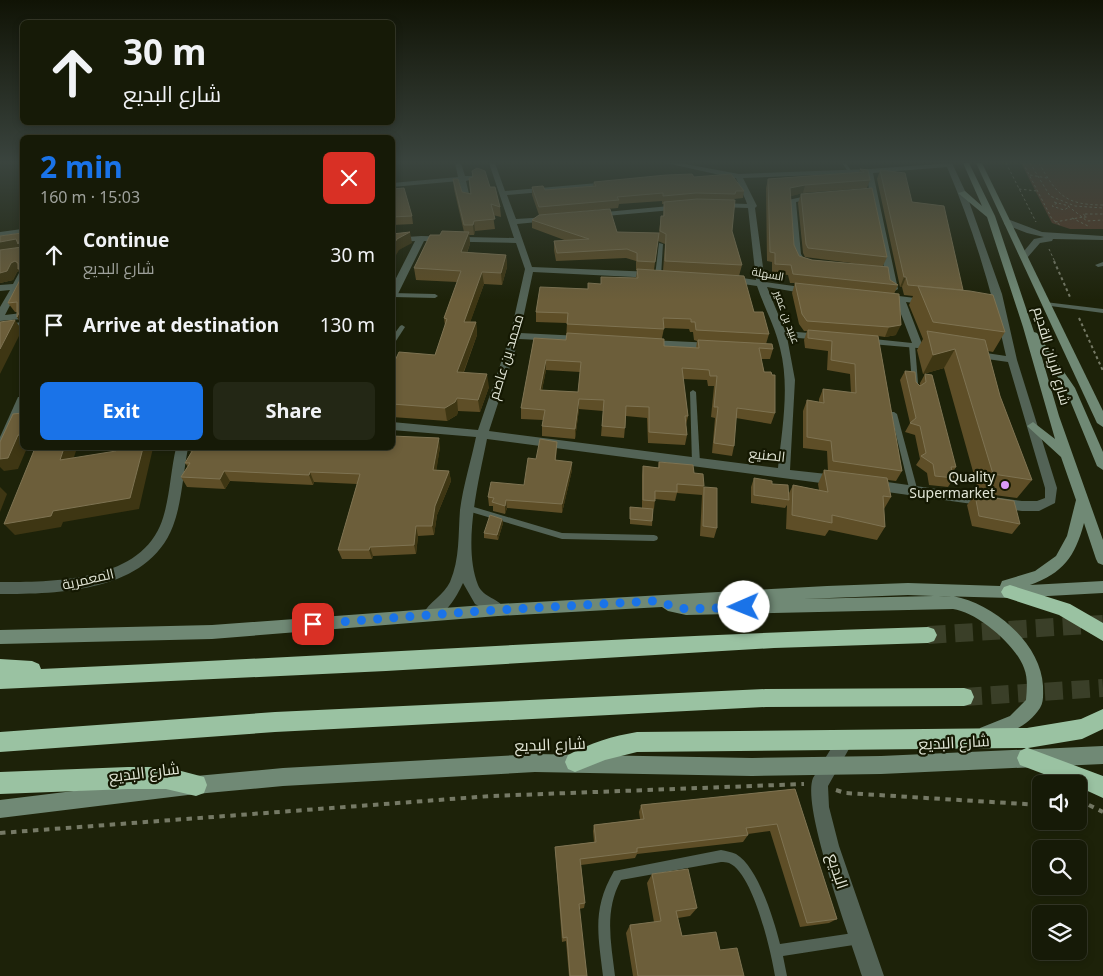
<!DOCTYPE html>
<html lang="en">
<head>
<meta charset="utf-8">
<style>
  body { margin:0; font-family:"Noto Sans",Cairo,sans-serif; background:#232715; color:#f1f3f6; height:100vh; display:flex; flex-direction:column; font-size:19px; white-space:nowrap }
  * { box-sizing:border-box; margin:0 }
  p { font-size:16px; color:#9ea19b }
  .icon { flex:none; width:28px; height:28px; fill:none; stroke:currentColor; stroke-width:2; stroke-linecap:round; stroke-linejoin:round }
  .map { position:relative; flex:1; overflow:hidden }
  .panel { position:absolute; left:20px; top:135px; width:375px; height:315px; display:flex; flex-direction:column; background:#161a07; border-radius:8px; box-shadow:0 2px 8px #0003,0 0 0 1px #353828 }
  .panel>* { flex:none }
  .hud { position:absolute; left:20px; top:20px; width:375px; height:105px; border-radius:8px; box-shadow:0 2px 8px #0003,0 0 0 1px #353828; background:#161a07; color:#f1f3f6; overflow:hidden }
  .fabs { position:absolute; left:1032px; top:775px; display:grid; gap:10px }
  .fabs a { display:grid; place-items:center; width:55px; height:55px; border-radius:8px; background:#161a07; box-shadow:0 2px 8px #0003,0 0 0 1px #353828; font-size:25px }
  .pin { position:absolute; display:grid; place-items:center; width:42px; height:42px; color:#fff; margin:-21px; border-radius:10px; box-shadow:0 2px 8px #0006 }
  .me { position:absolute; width:55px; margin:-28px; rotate:269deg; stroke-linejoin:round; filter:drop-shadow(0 0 4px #0008) }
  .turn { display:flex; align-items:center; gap:18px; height:105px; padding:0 20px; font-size:22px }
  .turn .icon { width:65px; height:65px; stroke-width:2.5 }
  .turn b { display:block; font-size:35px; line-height:42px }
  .round { display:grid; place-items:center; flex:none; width:52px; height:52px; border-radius:8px; background:#232715 }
  .summary { display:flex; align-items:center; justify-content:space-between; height:85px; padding:0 20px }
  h1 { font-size:30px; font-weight:700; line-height:38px; color:#1a73e8 }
  .action { display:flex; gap:10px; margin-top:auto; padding:10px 20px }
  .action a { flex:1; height:58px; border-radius:8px; background:#1a73e8; color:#fff; font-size:20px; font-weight:700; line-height:58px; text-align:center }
  .action a+a { background:#232715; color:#f1f3f6 }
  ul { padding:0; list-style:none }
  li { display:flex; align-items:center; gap:15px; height:70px; padding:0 20px }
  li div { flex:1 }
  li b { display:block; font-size:19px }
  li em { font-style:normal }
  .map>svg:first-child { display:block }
  .green { fill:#573824 }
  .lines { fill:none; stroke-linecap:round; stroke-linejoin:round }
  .highway-tunnel { stroke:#3a3f28; stroke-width:18; stroke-dasharray:18 9; stroke-linecap:butt }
  .path-far2 { stroke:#757965; stroke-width:1; stroke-dasharray:2.5 2.5; stroke-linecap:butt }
  .path-far1 { stroke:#757965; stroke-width:2; stroke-dasharray:3 3; stroke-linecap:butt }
  .path { stroke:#757965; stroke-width:4; stroke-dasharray:5.5 5.5; stroke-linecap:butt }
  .lane { fill:#536356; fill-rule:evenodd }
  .street { fill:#536356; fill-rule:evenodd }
  .secondary { fill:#708975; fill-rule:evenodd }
  .highway { fill:#9ac2a2; fill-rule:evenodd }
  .wall { fill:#5e4e27; fill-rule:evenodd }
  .shaded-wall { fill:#3e3613 }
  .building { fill:#6c5e3a; stroke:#7e7352; fill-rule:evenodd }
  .route { stroke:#1a73e8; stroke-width:9; stroke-dasharray:0 16.2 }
  .poi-dot { fill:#d99af7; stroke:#141802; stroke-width:2 }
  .labels { text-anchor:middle; stroke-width:4.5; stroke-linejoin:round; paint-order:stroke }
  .far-street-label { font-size:11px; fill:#e0e4d5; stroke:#141802 }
  .street-label { font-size:14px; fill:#e0e4d5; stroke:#141802 }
  .poi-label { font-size:14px; fill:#e0e4d5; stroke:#141802; text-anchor:end }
  .near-street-label { font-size:16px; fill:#e0e4d5; stroke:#141802 }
</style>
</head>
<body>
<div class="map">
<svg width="1103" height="976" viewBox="0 0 1103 976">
  <rect width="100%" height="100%" fill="#1d2209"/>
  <path class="green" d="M1021,163H1103V229H1070L1052,223Z"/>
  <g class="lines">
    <g class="highway-tunnel">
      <path d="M928,635L1103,624"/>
      <path d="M964,697L1103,688"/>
    </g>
    <g class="path-far2">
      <path d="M1006,163L1036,222"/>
      <path d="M1023,163L1052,219L1060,225"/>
      <path d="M1030,163L1050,196L1075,206L1103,208"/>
      <path d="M1039,163C1057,195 1065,205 1103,205"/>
      <path d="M1030,175L1047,178"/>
      <path d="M1019,189L1037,191"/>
      <path d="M1054,202L1069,206"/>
      <path d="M1057,203L1052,206L1064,210L1069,207"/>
      <path d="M1068,206L1087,221L1103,220"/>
      <path d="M1084,217H1087L1083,214H1103"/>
      <path d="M1072,218L1090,227"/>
      <path d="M1055,222L1083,217"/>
      <path d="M1049,249L1055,262"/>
    </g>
    <g class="path-far1">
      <path d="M1054,261L1070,297"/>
      <path d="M1079,318L1103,371"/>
    </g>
    <g class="path">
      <path d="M836,790L845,793L1041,805"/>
      <path d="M1079,800L1103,812"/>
      <path d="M0,833L491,796L804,784"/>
    </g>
    <g class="lane">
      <path d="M842,163H846L852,172L851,173H849Z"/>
      <path d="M659,243L663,244L661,276L658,278L655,276Z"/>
      <path d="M1103,262V266L1098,267L1095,265Z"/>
      <path d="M392,293L435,294L438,296L435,298L393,297Z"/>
      <path d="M1045,302L1103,309V313L1043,305L1042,304Z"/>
      <path d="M402,325L405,327L394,344L392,345V337L400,326Z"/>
      <path d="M912,343L915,345L918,383L915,385L912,383L909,345Z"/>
      <path d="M693,390L696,392L700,463L696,466L692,463L690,392Z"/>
      <path d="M892,412H894L897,414L918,492L914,495L910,492L891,414Z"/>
      <path d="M467,505L562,533L654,535L657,536L658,538L657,540L654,541L562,539L464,510L463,508L464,506Z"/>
      <path d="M721,850C726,851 732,852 736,854C758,867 774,920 780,944L860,932L864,934L866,938L864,942L860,944L783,956L787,976H775C771,951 753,873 729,863C726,862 724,862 721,862L621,880C604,911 611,942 615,976H603C598,934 592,909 614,871Z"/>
    </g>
    <g class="street">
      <path d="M455,163H461L465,176H472L476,178L466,181L471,202L464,200L459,181L392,187V183L458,177Z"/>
      <path d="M489,163H495L505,191L609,182L613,184L609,186L507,195L516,219L548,217L552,219L548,221L517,224L532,267L654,272L658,275L654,278L533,272L520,333L581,336L586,339L581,342L519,339L489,431L778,468C782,429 790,387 780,348C775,326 764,307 757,286L729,282L725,279L729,276L756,280L748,208L719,207L715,205L719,203L747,204L746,201L736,178L717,179L713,177L715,176L720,175L666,163H680L739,174L869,169L952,163L966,193L1002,294L1017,360L1057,488L1055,503L1039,511H1022L873,490L867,485L873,480L1022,501H1037L1045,498V488L1008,362L973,357L968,354L973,351L1006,356C992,291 973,228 947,167L873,173L898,289L893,292L888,289L866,173L743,178L757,206L755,208L765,282L808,288L813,291L808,294L767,287L785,331L821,334L826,337L821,340L787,337L795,380L790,470L836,475L842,480L840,483L836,485L487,439C479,480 462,544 478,585C483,598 500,598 505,610L503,615L498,616L475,604L463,583C456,598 446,615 430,620L425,619L423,614C429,602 444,595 450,582C460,558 458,535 460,510C463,486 471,461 476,437L392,430V422L478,430L510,336L525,269L516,243L424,241L397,296L392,299V286L415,241L392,243V238L421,236L514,238Z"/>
      <path d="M816,194H819V198L796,202L801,254L807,263L803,266L800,265L793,254L788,200Z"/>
      <path d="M680,205L684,207L683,209L595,217L591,215L595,213Z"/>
      <path d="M1004,220H1010L1042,232L1103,236V240L1053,239L1052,241L1040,243L1027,258L1024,259L1020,256L1034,239L1044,237L1027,233L1004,224Z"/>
      <path d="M22,229V233L0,236V232Z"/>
      <path d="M22,272V282L5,315L22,313V319L0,321V307L10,290L0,291V285L13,284L19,273Z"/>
      <path d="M883,294L931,300V304L928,305L906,302L922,344L940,346V350L860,343V339L864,338L912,343L896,301L880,299L878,297Z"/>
      <path d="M22,322V328L0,331V325Z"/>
      <path d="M649,340L714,343L719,346L714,349L645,345V341Z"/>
      <path d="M18,397H22V412L6,450L0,454V437Z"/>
      <path d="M176,448H188C183,474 182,502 173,526C148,592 59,594 0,594V582C51,582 136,582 160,526C170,502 170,473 176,448Z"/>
      <path d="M846,732L852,734L854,740L828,786L829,807L839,846L884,976H862C851,940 801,807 813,778L840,734Z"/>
    </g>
    <g class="secondary">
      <path d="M963,163H969L995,216L1034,332L1037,333L1075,388L1103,452V470L1097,466L1065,388L1040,351L1059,416L1103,540V565L1098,563L1096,559L1084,523C1075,557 1063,573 1030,585L1103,581V593L1010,598L938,596C946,596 954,596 961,598C998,608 1041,645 1043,686C1043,693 1044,702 1040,708C1027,728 1006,734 986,742L980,740L978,734L980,728L1010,716L1026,700C1027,689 1028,678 1024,668C1016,645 977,612 953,609L686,615L668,611L662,607L498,616L212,639L0,644V630L212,625L498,604L827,586L908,583L1000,586L1002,581L1035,571L1056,556L1067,536L1076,500L1061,457L1027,426L1033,422L1055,439L1023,327L987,217L958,193L965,191L982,206ZM908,595L934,596L803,599Z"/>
      <path d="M976,163H982L1103,411V427L1097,423Z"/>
      <path d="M1103,746V764L881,774L752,776L535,772L283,786L196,794L0,818V800L196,776L283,768L535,754L752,758L881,756Z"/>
    </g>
    <g class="highway">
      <path d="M1010,585L1070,604L1103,623V641L1059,615L1004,597L1001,592L1004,587Z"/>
      <path d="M928,627L934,629L937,635L934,641L928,643L774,648L386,671L0,689V659L32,661L39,664L41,669C337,656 632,636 928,627Z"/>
      <path d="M964,688L971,690L974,697L971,704L964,706L766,707L275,732L0,752V732L275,712L766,689Z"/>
      <path d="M1103,709V729L1082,739L1028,748L1103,776V798L1079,787V784H1070L1020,765L1017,758L1020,751L1026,748L637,752L605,760L575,772L568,769L565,762L568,755C590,743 613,736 637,732L1027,728L1081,719Z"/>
      <path d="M128,767H166L204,777L207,785L204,793L196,796L166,789H128L0,794V772Z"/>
    </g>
  </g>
  <g class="wall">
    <path d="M860,169L868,170L870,180L867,188L803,193L790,196L794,245L799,256L812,260L859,264L805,257L803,253L798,203L801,194L887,257L883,266L890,280L898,285L894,294L896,335L885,337L878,336L902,471L896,481L888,480L891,497L884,509L885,527L877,540L829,530L825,536L786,529L787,505L785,508L751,503V487L754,478L772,484L788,495L793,485L819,490L818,484L824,470L828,471L827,451L803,448V411L807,400L819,402V399L823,389L851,393L850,374L827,370L828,351L805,348L804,340L807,331H804L799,324L792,293L795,283H790L788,275L772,273V262L767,261L766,188L768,179L859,172Z"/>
    <path d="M880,170L912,202L963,290L1005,332L993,352L988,351L1000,396L1032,480L1017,498L979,493L944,368L923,374L917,350L923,339L909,305L913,296L904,295L902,287H900L877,179Z"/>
    <path d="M472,171L490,187L500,207L501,217L493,215L495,229L475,231L474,235H469L470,244L467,253L506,255L507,267L502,285L484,284L470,322H476L477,335L464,372L489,387L480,412L458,411L457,415L447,421L392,417V367L435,355L445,326L444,318L457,282L416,280L414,268L440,235L464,232L454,189L453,179L462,192L470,193L469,178L472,177Z"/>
    <path d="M694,177L744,191L743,198L734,199L732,231L742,265L739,276L754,312L769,334L766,344L773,349L770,359H761L775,413L771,424L736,418L734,446L732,456L712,453L715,418L711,417L714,386H708L707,380L683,379L688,416L686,425L687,435L685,445L648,443L647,418L626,416L624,438L601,436L603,411L579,409L575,439L542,436V426L543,420L521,419V408L534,338L566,340L567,323L536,322V312L601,284L636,278L637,270H636V261L626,258L556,261L554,250V241H567L532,228V220L617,232L659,233L654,270L663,271L665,244L658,241L661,216H663L664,204H662V201L619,204L618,208L539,215L532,195V187L545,190L593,186L594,182ZM664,328L689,329L690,332H693L694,340L697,341L696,348L664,346L662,338ZM546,370L580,372L578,392L542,390Z"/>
    <path d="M392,189L412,216L413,224L392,225Z"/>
    <path d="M0,236H22V324L17,317V312H15L8,303L22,276L19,271L17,272L13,280L0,283Z"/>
    <path d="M905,371L920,386V383L925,374L956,467L953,472L954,478L948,487L929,485L927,473L916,465L920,459L915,435L905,432L910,423L900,380Z"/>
    <path d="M557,442L556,460L572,470L562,513L507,508L505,514L493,511V506H489L488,497L524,485L536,459Z"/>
    <path d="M440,447L436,470L449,471L451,481L437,515L434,535L418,536L416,554L373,556L372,559H342L338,550L357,484L314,482L313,485L230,481L225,489L187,487L181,477L188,467L185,463L191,452L188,448Z"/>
    <path d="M659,462L694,473L704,487L717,528L714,538L700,536L702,495L677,493L675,501L655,499L654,509H653L652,526L630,524V507L642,508V475L643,466L658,468Z"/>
    <path d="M975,495L1020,524L1012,534L972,526L967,505Z"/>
    <path d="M502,519L503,523L498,540L484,538V533Z"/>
    <path d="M795,789L837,919L829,923L800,927L770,831L748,834V835L743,842L637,854L635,858L581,865L585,903L584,908L579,909L587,976H569L566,941L562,942L555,847L594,842L593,831L594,825L640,819L639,812L641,805Z"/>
    <path d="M652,874L697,908L690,916L678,918L682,936L720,950L744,976H633L626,933L630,925L654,922L647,883Z"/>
  </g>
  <g class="shaded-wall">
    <path d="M805,185L803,193L788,197L790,188Z"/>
    <path d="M474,221L475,231L474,235L473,225Z"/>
    <path d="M410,232L412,243L399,250L392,262V247L397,239Z"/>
    <path d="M469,232L470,244L462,265L461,252Z"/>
    <path d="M22,236V251L0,252V242Z"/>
    <path d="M506,255L507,267L502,285L501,273Z"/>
    <path d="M15,261L21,269H22V277L19,271L17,272L13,280L0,283V273L11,263Z"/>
    <path d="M482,272L484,284L466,334L464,322Z"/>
    <path d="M904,277H906L902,287H900Z"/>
    <path d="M22,307V324L17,317Z"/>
    <path d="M15,320L22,330L0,374V349Z"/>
    <path d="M476,322L477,335L459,384L457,372Z"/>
    <path d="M901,325L896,335L885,337L889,327Z"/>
    <path d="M955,349L944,368L923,374L933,355Z"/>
    <path d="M546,360V370L540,400V390Z"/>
    <path d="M487,374L489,387L480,412L478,400Z"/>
    <path d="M457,398L458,411L457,415L447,421L445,408Z"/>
    <path d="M579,399V409L575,439V429Z"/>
    <path d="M18,435L22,440V448H27L18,469L4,471L0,467V459Z"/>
    <path d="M439,438L440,447L435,480L433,470Z"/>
    <path d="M64,448H77L69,472L60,460Z"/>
    <path d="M143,448H153L139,509L63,522L61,527L15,535L4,524L53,511Z"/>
    <path d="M572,462V470L562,513V504Z"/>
    <path d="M224,471L230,481L225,489L220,479Z"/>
    <path d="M449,471L451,481L437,515L434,535L432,526L435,506Z"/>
    <path d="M310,472L314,482L313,485L309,475Z"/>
    <path d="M0,487L7,494L0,512Z"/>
    <path d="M506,500L507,508L505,514V506Z"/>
    <path d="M502,519L503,523L498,540L497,535Z"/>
    <path d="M416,526L418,536L416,554L414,545Z"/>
    <path d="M370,547L373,556L372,559L369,550Z"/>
  </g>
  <g class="building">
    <path d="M477,168L485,171L490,187H495L500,207L491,204L495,219L474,221L473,225H464L453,179H458L462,192L471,194L469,178L473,177L472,171Z"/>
    <path d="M860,169L868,170L870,180L805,185L790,188L794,245L799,256L812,260L888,267L890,280L898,285L793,274L791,265L775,264V253L770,252L768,179L864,172Z"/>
    <path d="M880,170L905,173L912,202L944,206L963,290L908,285L906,277H904Z"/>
    <path d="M692,174L694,177L731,174L744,191H736L735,194L696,193L663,196V193L617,197L619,200L539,207L532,187L543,186L545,190L596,186L594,182L666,175Z"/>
    <path d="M404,188L412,216L392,217V189Z"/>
    <path d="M872,188L887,257L808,248L806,244L801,194Z"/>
    <path d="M697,199L735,200L732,231L742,265L665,261L666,234L660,231L661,216H664V202Z"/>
    <path d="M610,209L617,232L659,233L655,262L637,261V253L627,249L557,253L554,241L589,239L532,220L539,215Z"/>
    <path d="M442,231L469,232L461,252L506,255L501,273L482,272L464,322H476L457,372L487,374L478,400L457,398L455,402L445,408L392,404V367L399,352L435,355L447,319L444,318L461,271L414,268L430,235H440Z"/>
    <path d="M410,232L397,239L392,247V234Z"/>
    <path d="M22,233V236L18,244L16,239L0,242V236Z"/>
    <path d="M22,247V269H18V263L15,261L11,263L7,271L0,273V250Z"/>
    <path d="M637,269L744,276L754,312H763L769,334L696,330L695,322H691V319L663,318L664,329L567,324L568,313L536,312L540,287L588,289V283L601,284V277L638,278Z"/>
    <path d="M22,276V307L17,317V302L8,303Z"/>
    <path d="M795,283L899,294L901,325L889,327L807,321L802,314Z"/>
    <path d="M918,286L970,291L993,295L1005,332L933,322Z"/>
    <path d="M15,320L0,349V322Z"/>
    <path d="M808,330L878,336L902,471L833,461L831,441L807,437V400L824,403L823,389L856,393L855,364L831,360L832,341L808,338Z"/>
    <path d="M927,331L985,340L1000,396L1032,480L993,474L955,349L933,355Z"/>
    <path d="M567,333L664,339V346L699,348L698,340L772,344L773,349L759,348L764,372H771L772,375H775V413L737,408L734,446L714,443L718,407H714L717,376H710L709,370L682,368L688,416H685L687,435L649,432V407L626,406L625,428L602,426L604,400L579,399L575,429L542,426L545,410L521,408L534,338L566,340ZM546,360L581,362L578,392L540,390Z"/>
    <path d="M905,371L915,372L916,382L920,386L926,382L925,374L932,375L956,467H951L954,478L935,476L933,464L921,456L926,453L920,426L910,423L916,418Z"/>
    <path d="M22,413V436L18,435L8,458L0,459V442L13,414Z"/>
    <path d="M392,436L439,438L433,470L449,471L435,506L432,526H416L414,545L370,547L369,550H338L360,474L310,472L309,475L224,471L220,479L181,477L190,463H185L194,448H392Z"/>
    <path d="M540,439L557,442L555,460L572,462L562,504L506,500L505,506L492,502L494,498L488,497L491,482L524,485L528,458L536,459Z"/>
    <path d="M35,448H64L60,460L116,451L117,448H143L130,498L53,511L51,516L4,524Z"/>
    <path d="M659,462L693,465L694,473L703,474L704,486L677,484V492L655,491V501L643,500V466L659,468Z"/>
    <path d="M824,470L887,478L891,497L883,496L885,527L832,515V523L792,515L793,485L828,492Z"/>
    <path d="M754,478L772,481V484L788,485L789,500L754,495Z"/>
    <path d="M704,487L717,488V528L703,526Z"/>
    <path d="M975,495L1014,501L1020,524L979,516Z"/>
    <path d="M630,507L653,509L652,521L630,519Z"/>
    <path d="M490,515L502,519L497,535L484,533Z"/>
    <path d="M795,789L837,919L807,923L777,824L746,828L748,835L637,848V852L580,859L585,903L579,904L587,976H570L567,937L563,938L555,847L596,842L594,825L644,819L641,805Z"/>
    <path d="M688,869L697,908L676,911L682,936L716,932L720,950L737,948L744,976H638L630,925L661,921L652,874Z"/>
  </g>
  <linearGradient id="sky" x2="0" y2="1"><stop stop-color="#101305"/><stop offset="0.54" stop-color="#3a443e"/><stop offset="1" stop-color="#3a443e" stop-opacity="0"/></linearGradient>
  <rect width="1103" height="300" fill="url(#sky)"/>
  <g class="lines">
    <path class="route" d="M313,624L481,611L653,601L686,609L744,607"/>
  </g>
  <circle class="poi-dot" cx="1005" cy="485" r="5"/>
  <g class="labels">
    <g class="far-street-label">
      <text transform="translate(768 274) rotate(10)" y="4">السهلة</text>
      <text transform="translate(787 317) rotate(70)" y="4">عبيد بن عمير</text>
    </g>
    <g class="street-label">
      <text transform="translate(1052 356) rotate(74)" y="5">شارع الريان القديم</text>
      <text transform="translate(506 357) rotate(-73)" y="5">محمد بن عاصم</text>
      <text transform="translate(767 455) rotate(6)" y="5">الصنيع</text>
      <text transform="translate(88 579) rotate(-13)" y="5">المعمرية</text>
    </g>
    <g class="poi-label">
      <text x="995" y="482">Quality<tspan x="995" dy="16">Supermarket</tspan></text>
    </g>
    <g class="near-street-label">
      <text transform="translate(954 742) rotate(-3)" y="6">شارع البديع</text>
      <text transform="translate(550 744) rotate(-2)" y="6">شارع البديع</text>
      <text transform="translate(144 772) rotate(-7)" y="6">شارع البديع</text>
      <text transform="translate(838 871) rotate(72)" y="6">البديع</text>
    </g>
  </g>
</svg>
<div class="fabs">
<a><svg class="icon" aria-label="sound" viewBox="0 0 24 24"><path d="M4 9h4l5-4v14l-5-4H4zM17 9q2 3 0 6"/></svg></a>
<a><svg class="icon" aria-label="search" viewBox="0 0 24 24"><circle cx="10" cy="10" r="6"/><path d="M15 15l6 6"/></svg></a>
<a><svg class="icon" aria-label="layers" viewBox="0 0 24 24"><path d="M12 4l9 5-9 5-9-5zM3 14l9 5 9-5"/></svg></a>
</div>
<div class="pin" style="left:313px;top:624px;background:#d93025"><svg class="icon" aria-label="arrive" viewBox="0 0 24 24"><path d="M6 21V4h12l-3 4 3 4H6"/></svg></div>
<svg class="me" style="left:744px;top:607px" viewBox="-20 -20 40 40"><circle r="19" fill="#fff"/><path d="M0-13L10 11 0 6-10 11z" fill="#1a73e8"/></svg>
<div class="hud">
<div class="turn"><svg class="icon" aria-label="ahead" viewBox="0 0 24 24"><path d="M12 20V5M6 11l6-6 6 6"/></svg><div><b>30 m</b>شارع البديع</div></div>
</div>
<section class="panel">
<div class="summary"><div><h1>2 min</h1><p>160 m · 15:03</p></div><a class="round" style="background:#d93025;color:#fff"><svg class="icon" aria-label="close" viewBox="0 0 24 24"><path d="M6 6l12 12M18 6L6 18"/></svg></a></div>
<ul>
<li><svg class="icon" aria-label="ahead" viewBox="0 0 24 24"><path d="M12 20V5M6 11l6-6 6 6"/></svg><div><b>Continue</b><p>شارع البديع</p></div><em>30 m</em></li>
<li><svg class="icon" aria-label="arrive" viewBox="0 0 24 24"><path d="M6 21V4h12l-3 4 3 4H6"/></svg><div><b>Arrive at destination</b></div><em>130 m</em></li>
</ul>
<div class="action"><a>Exit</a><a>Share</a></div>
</section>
</div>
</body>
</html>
